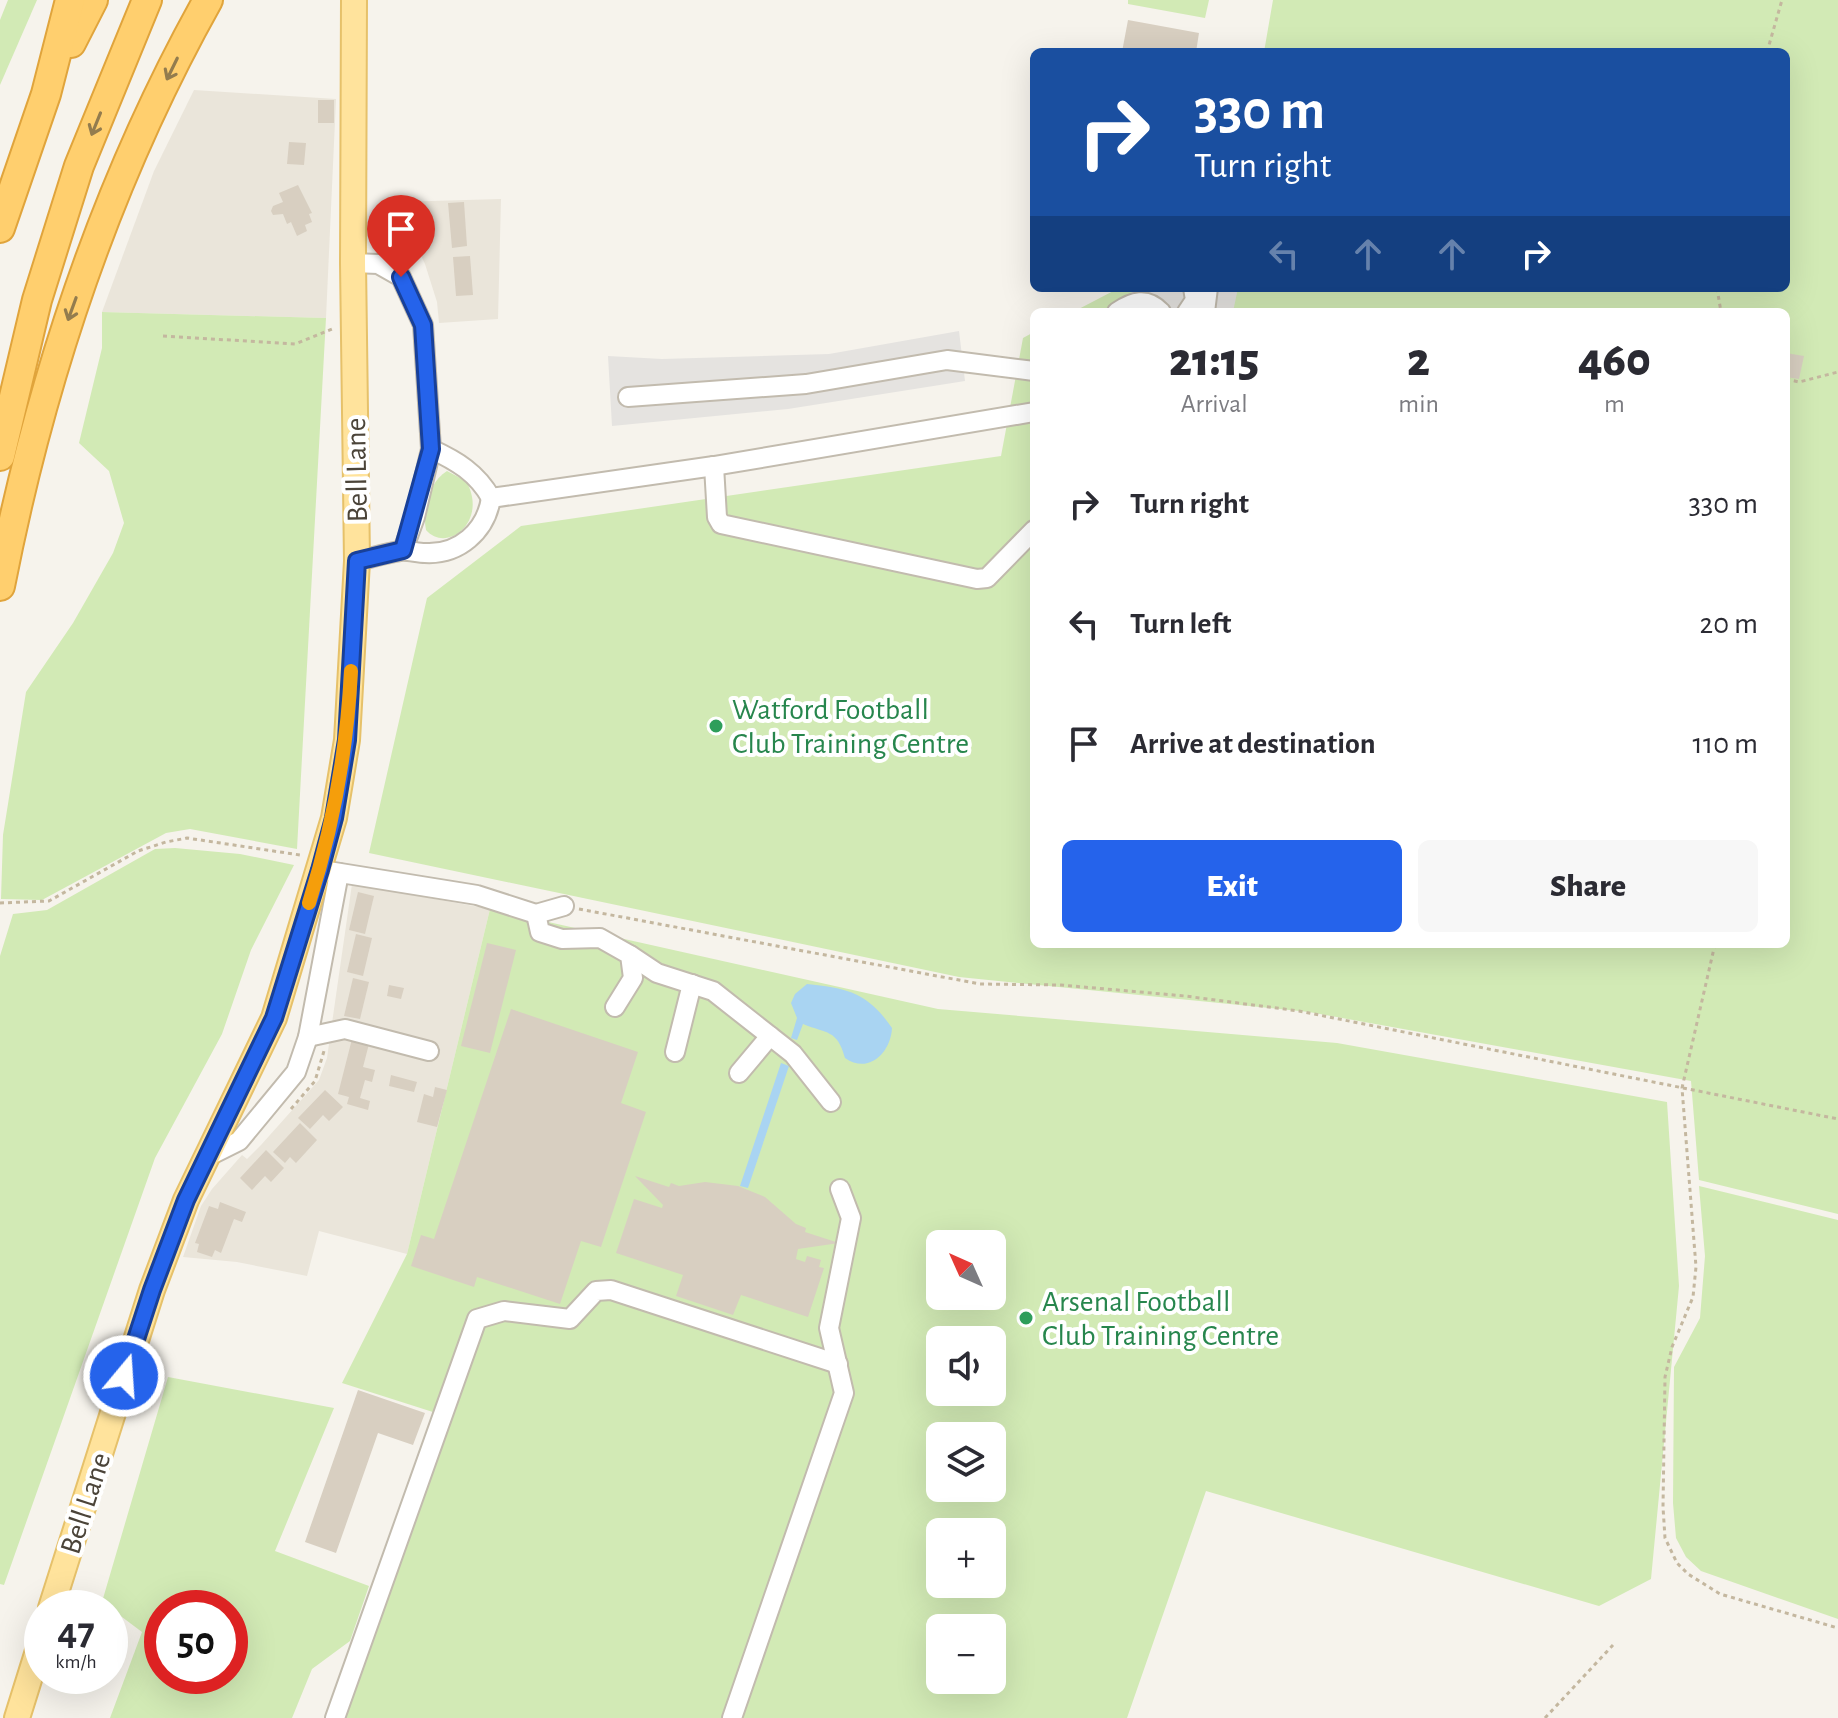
<!DOCTYPE html>
<html lang="en">
<head>
<meta charset="utf-8">
<style>
  body { margin:0; font-family:"Alegreya Sans",sans-serif; background:#f7f7f7; color:#2b2b33; height:100vh; display:flex; flex-direction:column; font-size:30px; white-space:nowrap }
  * { box-sizing:border-box; margin:0 }
  p { font-size:26px; color:#7c7c81 }
  .icon { flex:none; width:44px; height:44px; fill:none; stroke:currentColor; stroke-width:2; stroke-linecap:round; stroke-linejoin:round }
  .map { position:relative; flex:1; overflow:hidden }
  .side { position:absolute; left:1030px; top:308px; width:760px; height:640px; display:flex; flex-direction:column; background:#fff; border-radius:12px; box-shadow:0 8px 32px #0002 }
  .side>* { flex:none }
  .hud { position:absolute; left:1030px; top:48px; width:760px; height:244px; border-radius:12px; box-shadow:0 8px 32px #0002; background:#1a4fa0; color:#fff; overflow:hidden }
  .needle { width:52px; rotate:315deg }
  .fabs { position:absolute; left:926px; top:1230px; display:grid; gap:16px }
  .fabs a { display:grid; place-items:center; width:80px; height:80px; border-radius:12px; background:#fff; box-shadow:0 8px 32px #0002; font-size:40px }
  .speed { position:absolute; left:24px; top:1590px; display:flex; gap:16px; font-size:40px; font-weight:700; text-align:center }
  .speed>* { display:grid; place-content:center; width:104px; height:104px; border-radius:50%; background:#fff; box-shadow:0 8px 32px #0002; line-height:1 }
  .speed small { font-size:20px; font-weight:400 }
  .speed .limit { border:12px solid #d22; background:#fff; color:#111 }
  .pin { position:absolute; display:grid; place-items:center; width:68px; height:68px; color:#fff; margin:-82px -34px; border-radius:50% 50% 50% 0; rotate:-45deg; box-shadow:0 0 8px #0007 }
  .pin .icon { rotate:45deg }
  .me { position:absolute; width:88px; margin:-44px; rotate:18deg; stroke-linejoin:round; filter:drop-shadow(0 0 6px #0008) }
  .turn { display:flex; align-items:center; gap:28px; height:168px; padding:0 32px; font-size:36px }
  .turn .icon { width:104px; height:104px; stroke-width:2.5 }
  .turn b { display:block; font-size:56px; line-height:68px }
  .lanes { display:flex; align-items:center; height:76px; padding:0 32px; background:#0003; justify-content:center; gap:40px; direction:ltr }
  .lanes .off { opacity:.35 }
  .eta { display:flex; justify-content:space-evenly; align-items:center; height:136px; text-align:center }
  .eta b { font-size:48px; font-weight:800; line-height:56px }
  .cta { display:flex; gap:16px; margin-top:auto; padding:16px 32px }
  .cta a { flex:1; height:92px; border-radius:12px; background:#2563eb; color:#fff; font-size:32px; font-weight:800; line-height:92px; text-align:center }
  .cta a+a { background:#f7f7f7; color:#2b2b33 }
  ul { padding:0; list-style:none }
  li { display:flex; align-items:center; gap:24px; height:120px; padding:0 32px }
  li div { flex:1 }
  li b { display:block; font-size:30px }
  li em { font-style:normal }
  .map>svg:first-child { display:block }
  .residential { fill:#eae5da }
  .green { fill:#d2eab5; fill-rule:evenodd }
  .parking { fill:#e5e3e0 }
  .water { fill:#a9d4f2 }
  .building { fill:#d8cfc1 }
  .lines { fill:none; stroke-linecap:round; stroke-linejoin:round }
  .minor-casing { stroke:#c2bbae; stroke-width:22 }
  .major-casing { stroke:#e6c16a; stroke-width:28 }
  .highway-casing { stroke:#e0a43c; stroke-width:32 }
  .path { stroke:#c4b79f; stroke-width:3; stroke-dasharray:4 4; stroke-linecap:butt }
  .minor { stroke:#fff; stroke-width:18 }
  .major { stroke:#ffe39c; stroke-width:24 }
  .highway { stroke:#ffcf6e; stroke-width:28 }
  .oneway { stroke:#937c4e }
  .route-casing { stroke:#184099; stroke-width:20 }
  .route { stroke:#2563eb; stroke-width:14 }
  .slow { stroke:#f59e0b; stroke-width:14 }
  .leisure-dot { fill:#2e9e5b; stroke:#fff; stroke-width:3 }
  .labels { text-anchor:middle; stroke-width:8; stroke-linejoin:round; paint-order:stroke }
  .street-label { font-size:30px; fill:#4b4439; stroke:#fff }
  .leisure-label { font-size:30px; fill:#27864d; stroke:#fff; text-anchor:start }
</style>
</head>
<body>
<div class="map">
<svg width="1838" height="1718" viewBox="0 0 1838 1718">
  <rect width="100%" height="100%" fill="#f6f3ec"/>
  <g class="residential">
    <path d="M194,90L336,99L326,318L102,312L154,171Z"/>
    <path d="M501,199L498,319L439,323L437,302L425,264L396,202Z"/>
    <path d="M352,884L490,909L407,1254L319,1231L307,1276L237,1262L183,1257L201,1206L212,1189L242,1155L247,1159L261,1145L319,1080L327,1058Z"/>
  </g>
  <g class="green">
    <path d="M8,0H37L0,85V20Z"/>
    <path d="M1128,0H1209L1205,18L1128,4Z"/>
    <path d="M1273,0H1838V1214L1699,1180L1691,1081L1309,1012L959,977L369,853L427,598L521,526L1001,456L1023,338L1034,332V944H1786V312H1073L1119,288H1786V52H1264Z"/>
    <path d="M102,312L326,318L297,849L190,829L166,833L42,900L1,899L3,835L26,692L73,623L113,553L124,523L109,471L79,443L102,348Z"/>
    <path d="M447,471L466,481C489,521 447,554 426,530C422,510 429,482 447,471Z"/>
    <path d="M175,848L240,854L294,865L251,950L222,1034L155,1158L4,1585L0,1584V956L13,914L47,910L155,849Z"/>
    <path d="M490,909L938,1009L1337,1043L1667,1102L1679,1286L1651,1579L1599,1606L1206,1491L1127,1718H332L436,1413L342,1383L407,1254ZM940,1244H992V1296H940ZM940,1340H992V1392H940ZM940,1436H992V1488H940ZM940,1532H992V1584H940ZM940,1628H992V1680H940Z"/>
    <path d="M1699,1186L1838,1220V1619L1701,1571L1686,1557L1676,1538L1673,1503L1674,1367L1700,1318L1705,1256Z"/>
    <path d="M168,1377L334,1408L275,1551L369,1586L350,1641L312,1669L292,1718H110L142,1632L102,1602ZM162,1608H230V1676H162Z"/>
  </g>
  <g class="parking">
    <path d="M1138,288H1238L1233,312H1104Z"/>
    <path d="M959,331L965,381L788,409L612,426L608,356L662,359L829,354Z"/>
  </g>
  <g class="water">
    <path d="M807,984C848,988 868,993 892,1028C891,1052 869,1075 845,1058C837,1029 827,1034 803,1024L797,1040L791,1038L797,1018L791,1003L795,994Z"/>
    <path d="M781,1063L789,1066L748,1188L740,1186Z"/>
  </g>
  <g class="building">
    <path d="M1128,20L1199,33L1196,52H1122Z"/>
    <rect x="318" y="100" width="16" height="23"/>
    <path d="M289,142L306,143L304,165L287,164Z"/>
    <path d="M298,185L312,213L309,214L312,222L305,225L307,231L297,236L291,222L287,224L283,214L273,215L271,211L273,206L283,202L279,193Z"/>
    <path d="M464,202L467,246L452,248L448,203Z"/>
    <path d="M470,256L473,295L456,296L453,257Z"/>
    <path d="M1786,353L1804,356L1799,379L1786,377Z"/>
    <path d="M358,892L374,896L365,934L349,930Z"/>
    <path d="M356,934L372,938L363,976L347,972Z"/>
    <path d="M487,943L516,950L490,1053L461,1046Z"/>
    <path d="M353,978L369,982L360,1019L344,1016Z"/>
    <path d="M389,985L404,988L401,999L387,996Z"/>
    <path d="M511,1009L638,1052L621,1103L646,1112L601,1247L581,1241L560,1304L477,1277L474,1287L411,1266L421,1235L434,1239Z"/>
    <path d="M352,1039L369,1044L363,1067L375,1070L372,1082L365,1080L360,1098L370,1101L368,1110L347,1104L349,1097L338,1094Z"/>
    <path d="M391,1075L417,1082L414,1092L389,1086Z"/>
    <path d="M435,1087L447,1090L437,1127L417,1122L424,1094L433,1097Z"/>
    <path d="M325,1090L343,1107L329,1121L323,1115L310,1129L298,1118Z"/>
    <path d="M300,1123L317,1140L296,1163L290,1157L285,1163L273,1152Z"/>
    <path d="M266,1150L284,1168L271,1182L265,1176L252,1190L240,1178Z"/>
    <path d="M635,1176L669,1187L671,1183L679,1186L705,1182L738,1186L765,1197L796,1224L806,1228L805,1232L839,1243L798,1249L796,1259L805,1262L807,1256L821,1260L819,1267L824,1268L808,1317L741,1295L733,1315L676,1296L683,1275L616,1253L634,1199L662,1208L663,1205Z"/>
    <path d="M220,1202L246,1212L242,1222L234,1219L221,1253L215,1250L212,1257L197,1252L199,1244L195,1243L209,1206L218,1209Z"/>
    <path d="M358,1390L425,1413L413,1445L378,1433L336,1553L305,1542Z"/>
  </g>
  <g class="lines">
    <defs>
      <g id="minor">
        <path d="M353,263L378,264L401,277L423,325L431,449L415,517L403,550"/>
        <path d="M1117,312C1133,301 1147,297 1161,312"/>
        <path d="M1187,312L1195,300L1193,288"/>
        <path d="M1205,312L1208,288"/>
        <path d="M628,397L806,384L947,360L1034,371"/>
        <path d="M431,449C457,461 477,473 491,498L714,466L1034,412"/>
        <path d="M714,466L717,517L721,524L977,579L987,578L1034,530"/>
        <path d="M357,561C371,558 386,553 400,551C408,550 417,553 425,553C459,555 486,531 491,498"/>
        <path d="M328,871L477,895L536,914L564,906"/>
        <path d="M536,914L540,932L562,939L600,938L630,955L633,978L615,1007"/>
        <path d="M630,955L657,973L713,991L793,1054L831,1102"/>
        <path d="M308,1037L345,1029L429,1051"/>
        <path d="M675,1052L692,984"/>
        <path d="M739,1073L770,1036"/>
        <path d="M207,1157L239,1141L296,1072L308,1037L339,873"/>
        <path d="M335,1718L477,1319L504,1311L570,1319L596,1291L611,1290L838,1364"/>
        <path d="M732,1718L844,1393L829,1328L851,1218L840,1189"/>
      </g>
      <g id="major">
        <path d="M51,1608L152,1290L186,1200L274,1018L334,818L347,740L357,561L353,263L354,0"/>
        <path d="M17,1718L42,1638"/>
      </g>
      <g id="highway">
        <path d="M71,43L93,0"/>
        <path d="M0,228L46,94L70,0"/>
        <path d="M0,456L37,300L79,166L147,0"/>
        <path d="M0,586C40,382 106,182 208,0"/>
      </g>
    </defs>
    <use href="#minor" class="minor-casing"/>
    <use href="#major" class="major-casing"/>
    <use href="#highway" class="highway-casing"/>
    <g class="path">
      <path d="M1767,52L1782,0"/>
      <path d="M1717,288L1721,312"/>
      <path d="M163,336L295,344L332,329"/>
      <path d="M1786,379L1799,382L1838,372"/>
      <path d="M0,903L49,901L138,851L166,842L187,838L300,855"/>
      <path d="M579,909L980,984L1061,985L1185,996L1299,1011L1838,1119"/>
      <path d="M1715,944L1682,1088L1696,1267L1693,1297L1672,1347L1665,1377L1663,1507L1665,1538L1677,1563L1688,1574L1720,1594L1838,1628"/>
      <path d="M291,1109L315,1081L324,1051"/>
      <path d="M1545,1718L1613,1645"/>
    </g>
    <use href="#minor" class="minor"/>
    <use href="#major" class="major"/>
    <use href="#highway" class="highway"/>
  </g>
  <defs><path id="oneway-shaft" d="M-6 0H5M1.5-3L5.5 0L1.5 3" fill="none" stroke-width="1.6" stroke-linecap="round" stroke-linejoin="round" transform="scale(2)"/></defs>
  <g class="oneway">
    <use href="#oneway-shaft" transform="translate(172 69) rotate(116)"/>
    <use href="#oneway-shaft" transform="translate(96 124) rotate(112)"/>
    <use href="#oneway-shaft" transform="translate(72 309) rotate(110)"/>
  </g>
  <g class="lines">
    <defs>
      <path id="route" d="M124,1376L152,1290L186,1200L274,1018L320,870L334,818L347,740L357,561L403,550L431,449L423,325L401,277"/>
    </defs>
    <use href="#route" class="route-casing"/>
    <use href="#route" class="route"/>
    <path class="slow" d="M309,903C333,827 347,751 351,671"/>
  </g>
  <g class="leisure-dot">
    <circle cx="716" cy="726" r="8"/>
    <circle cx="1026" cy="1318" r="8"/>
  </g>
  <g class="labels">
    <g class="street-label">
      <text transform="translate(356 470) rotate(-91)" y="10">Bell Lane</text>
      <text transform="translate(85 1503) rotate(-72)" y="10">Bell Lane</text>
    </g>
    <g class="leisure-label">
      <text x="732" y="719">Watford Football<tspan x="732" dy="34">Club Training Centre</tspan></text>
      <text x="1042" y="1311">Arsenal Football<tspan x="1042" dy="34">Club Training Centre</tspan></text>
    </g>
  </g>
</svg>
<div class="fabs">
<a><svg class="needle" viewBox="-14 -14 28 28"><path d="M0-13l5 13h-10z" fill="#e53935"/><path d="M0 13l5-13h-10z" fill="#7c7c81"/></svg></a>
<a><svg class="icon" aria-label="sound" viewBox="0 0 24 24"><path d="M4 9h4l5-4v14l-5-4H4zM17 9q2 3 0 6"/></svg></a>
<a><svg class="icon" aria-label="layers" viewBox="0 0 24 24"><path d="M12 4l9 5-9 5-9-5zM3 14l9 5 9-5"/></svg></a>
<a>+</a>
<a>−</a>
</div>
<div class="speed"><div>47<small>km/h</small></div><div class="limit">50</div></div>
<div class="pin" style="left:401px;top:277px;background:#d93025"><svg class="icon" aria-label="arrive" viewBox="0 0 24 24"><path d="M6 21V4h12l-3 4 3 4H6"/></svg></div>
<svg class="me" style="left:124px;top:1376px" viewBox="-20 -20 40 40"><circle r="17" fill="#2563eb" stroke="#fff" stroke-width="3"/><path d="M0-11L8 9 0 5-8 9z" fill="#fff"/></svg>
<div class="hud">
<div class="turn"><svg class="icon" aria-label="right" viewBox="0 0 24 24"><path d="M7 20v-9h11M14 6l5 5-5 5"/></svg><div><b>330 m</b>Turn right</div></div>
<div class="lanes"><svg class="icon off" aria-label="left" viewBox="0 0 24 24"><path d="M17 20v-9H6M10 6l-5 5 5 5"/></svg><svg class="icon off" aria-label="ahead" viewBox="0 0 24 24"><path d="M12 20V5M6 11l6-6 6 6"/></svg><svg class="icon off" aria-label="ahead" viewBox="0 0 24 24"><path d="M12 20V5M6 11l6-6 6 6"/></svg><svg class="icon" aria-label="right" viewBox="0 0 24 24"><path d="M7 20v-9h11M14 6l5 5-5 5"/></svg></div>
</div>
<section class="side">
<div class="eta">
<div><b>21:15</b><p>Arrival</p></div>
<div><b>2</b><p>min</p></div>
<div><b>460</b><p>m</p></div>
</div>
<ul>
<li><svg class="icon" aria-label="right" viewBox="0 0 24 24"><path d="M7 20v-9h11M14 6l5 5-5 5"/></svg><div><b>Turn right</b></div><em>330 m</em></li>
<li><svg class="icon" aria-label="left" viewBox="0 0 24 24"><path d="M17 20v-9H6M10 6l-5 5 5 5"/></svg><div><b>Turn left</b></div><em>20 m</em></li>
<li><svg class="icon" aria-label="arrive" viewBox="0 0 24 24"><path d="M6 21V4h12l-3 4 3 4H6"/></svg><div><b>Arrive at destination</b></div><em>110 m</em></li>
</ul>
<div class="cta"><a>Exit</a><a>Share</a></div>
</section>
</div>
</body>
</html>
